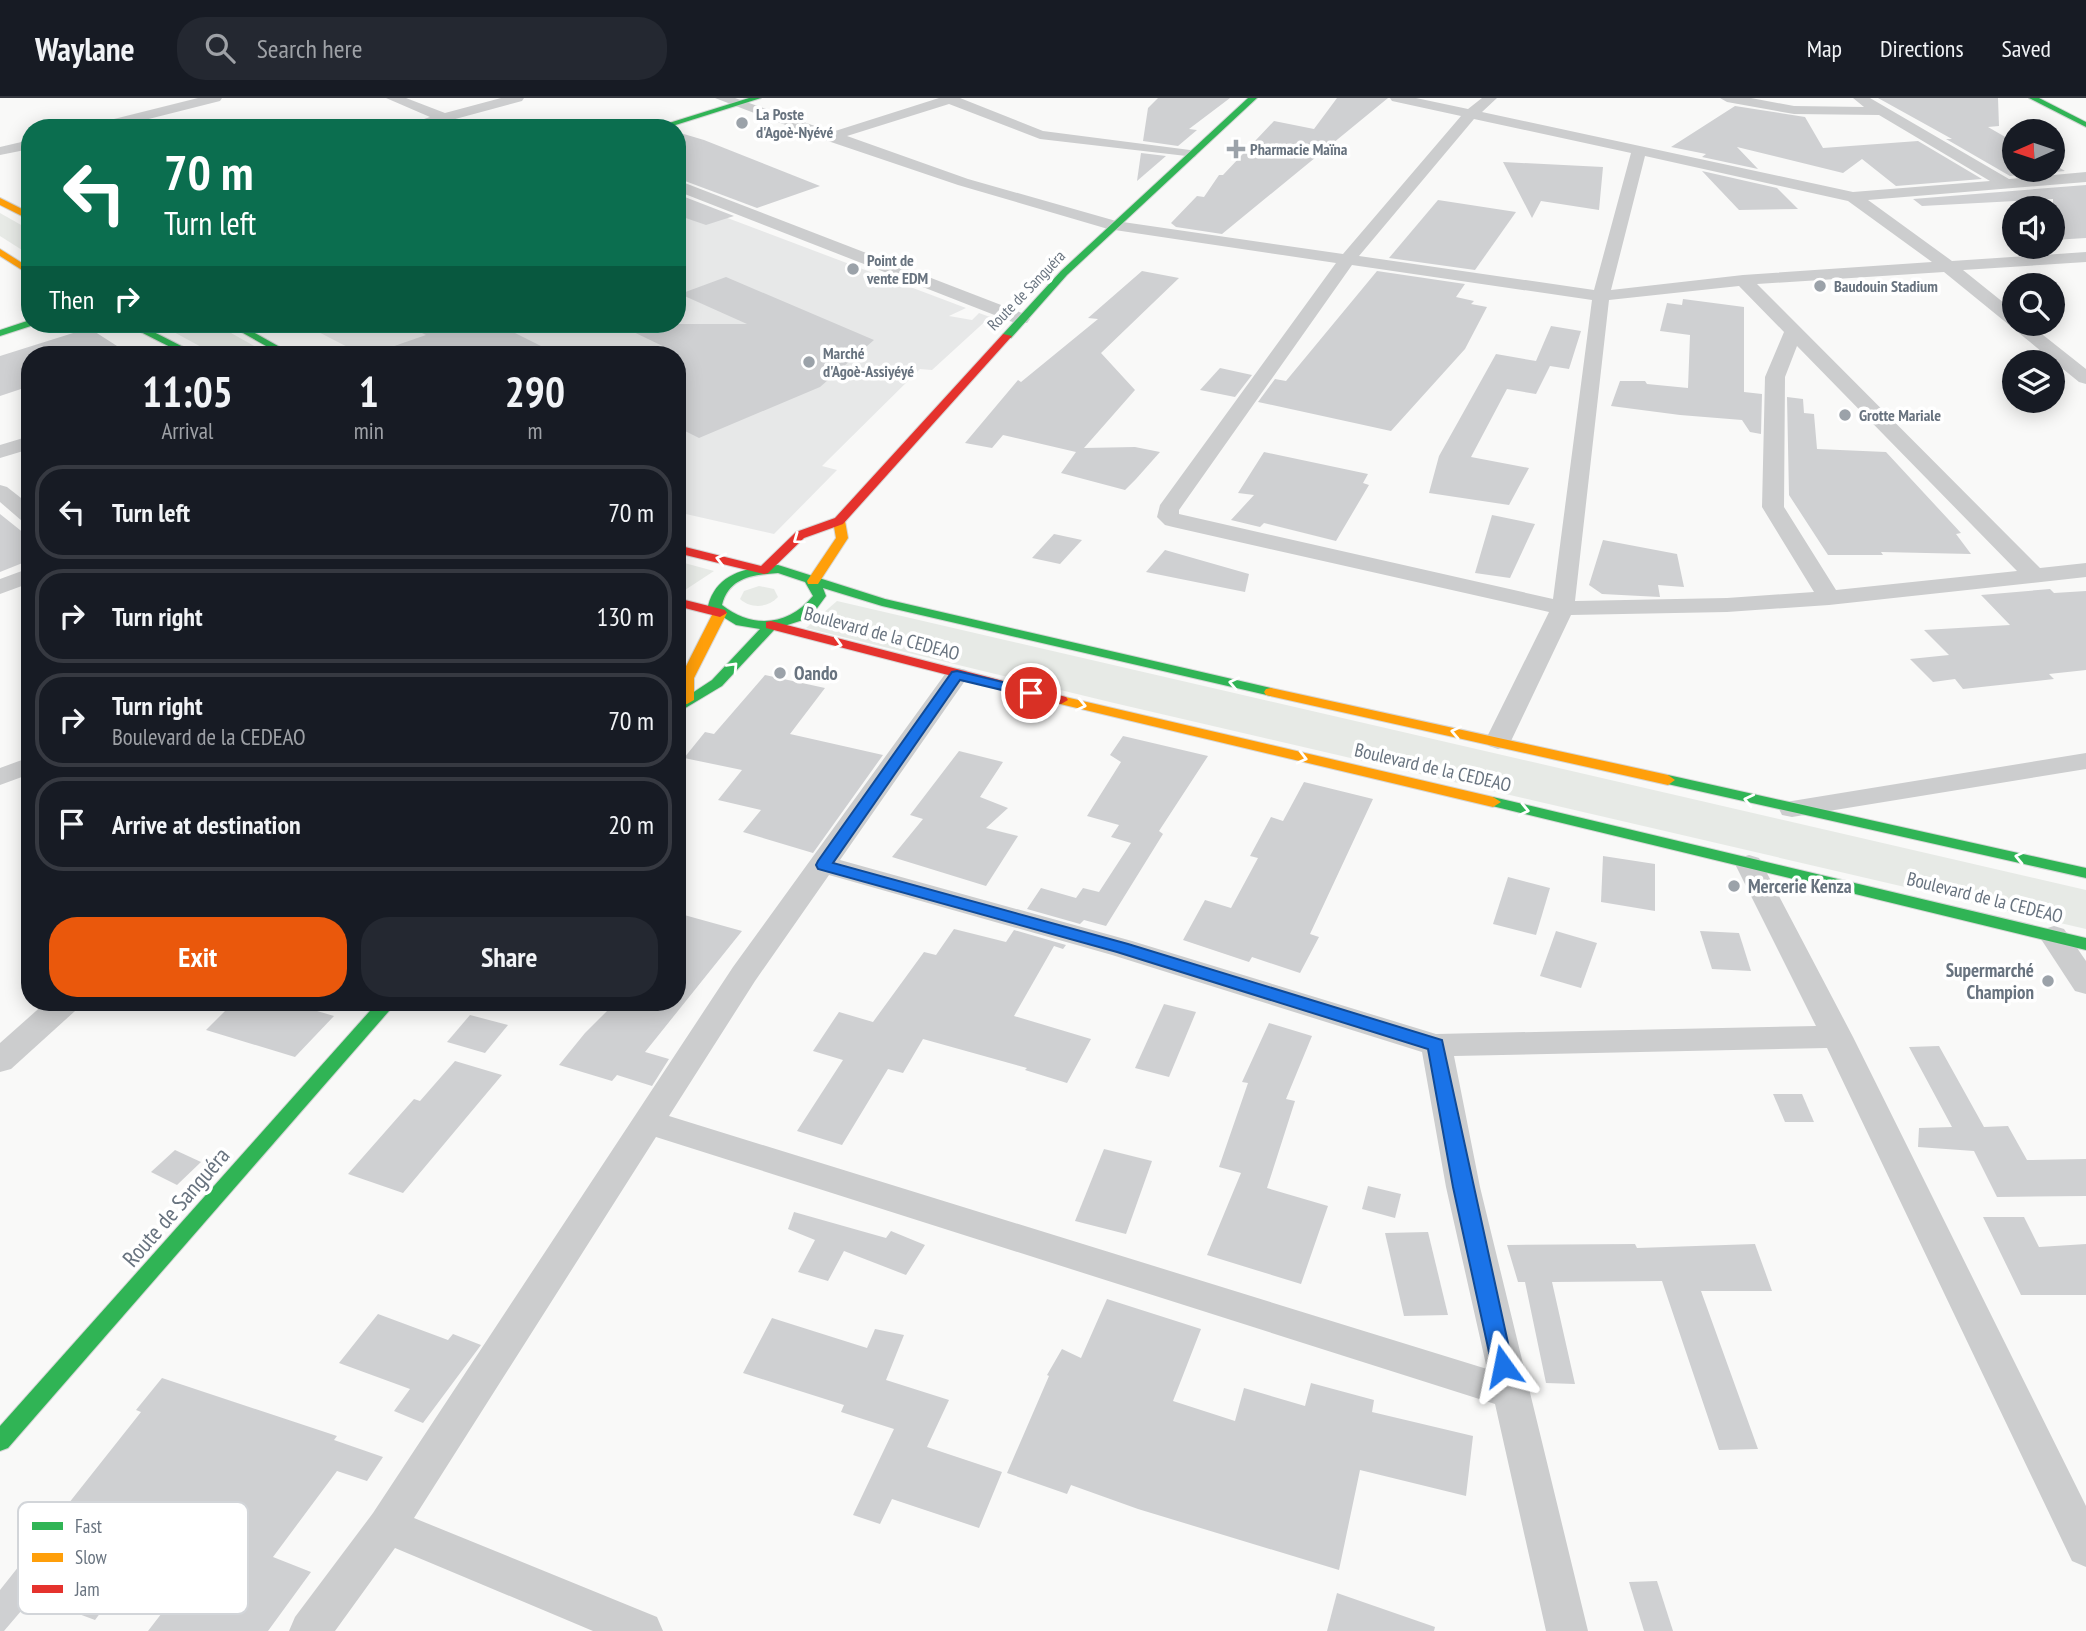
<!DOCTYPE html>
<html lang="en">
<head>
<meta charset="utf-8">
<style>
  body { margin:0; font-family:"PT Sans Narrow",sans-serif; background:#242831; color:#f1f3f6; height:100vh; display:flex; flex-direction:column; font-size:26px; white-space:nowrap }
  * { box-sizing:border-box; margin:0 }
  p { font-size:23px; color:#9ea1a6 }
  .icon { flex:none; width:38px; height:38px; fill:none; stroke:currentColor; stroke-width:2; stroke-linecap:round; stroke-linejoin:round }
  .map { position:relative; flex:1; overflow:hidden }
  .side { position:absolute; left:21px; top:248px; width:665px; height:665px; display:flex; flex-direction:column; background:#171b24; border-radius:28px; box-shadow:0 4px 18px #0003 }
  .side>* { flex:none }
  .guide { position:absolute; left:21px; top:21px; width:665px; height:214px; border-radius:28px; box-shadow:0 4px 18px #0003; background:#0b6e4f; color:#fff; overflow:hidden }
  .needle { width:46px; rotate:267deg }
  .controls { position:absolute; left:2002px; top:21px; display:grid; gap:14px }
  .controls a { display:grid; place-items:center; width:63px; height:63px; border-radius:50%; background:#171b24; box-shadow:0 4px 18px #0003; font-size:35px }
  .pin { position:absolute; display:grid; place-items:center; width:60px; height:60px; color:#fff; margin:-30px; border:4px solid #fff; border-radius:50%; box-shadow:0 2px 7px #0007 }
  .me { position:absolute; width:77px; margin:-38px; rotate:348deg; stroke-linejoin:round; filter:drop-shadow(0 0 5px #0008) }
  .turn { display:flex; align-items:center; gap:24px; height:147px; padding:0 28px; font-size:32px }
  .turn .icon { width:91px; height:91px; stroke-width:2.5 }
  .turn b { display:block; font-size:49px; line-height:60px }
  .then { display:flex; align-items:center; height:66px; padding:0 28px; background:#0003; gap:14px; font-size:26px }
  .eta { display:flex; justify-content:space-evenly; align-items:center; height:119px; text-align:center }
  .eta b { font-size:42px; font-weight:700; line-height:49px }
  .cta { display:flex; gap:14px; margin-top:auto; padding:14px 28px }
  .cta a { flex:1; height:80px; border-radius:28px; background:#ea580c; color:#fff; font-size:28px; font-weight:700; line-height:80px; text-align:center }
  .cta a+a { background:#242831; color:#f1f3f6 }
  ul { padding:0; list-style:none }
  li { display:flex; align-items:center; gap:21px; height:94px; margin:0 14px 10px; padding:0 14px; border:4px solid #363941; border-radius:28px }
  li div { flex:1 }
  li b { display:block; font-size:26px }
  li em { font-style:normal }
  header { display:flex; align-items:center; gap:42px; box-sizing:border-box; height:98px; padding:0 35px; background:#171b24; border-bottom:2px solid #363941 }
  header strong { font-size:33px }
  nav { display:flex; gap:38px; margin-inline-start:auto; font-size:24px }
  .search { width:490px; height:63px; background:#242831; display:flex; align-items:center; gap:18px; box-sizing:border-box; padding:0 24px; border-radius:28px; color:#9ea1a6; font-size:26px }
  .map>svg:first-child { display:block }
  .built { fill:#e7e8e8 }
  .green { fill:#e7eae6 }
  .building { fill:#cfd0d2 }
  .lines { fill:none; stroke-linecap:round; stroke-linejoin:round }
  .fast-casing { stroke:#d5d6d6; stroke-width:2 }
  .slow-casing { stroke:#d5d6d6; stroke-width:2 }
  .jam-casing { stroke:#d5d6d6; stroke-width:2 }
  .street { fill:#cccdce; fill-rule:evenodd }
  .fast { fill:#30b455; fill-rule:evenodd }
  .slow { fill:#ff9f0a; fill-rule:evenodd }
  .jam { fill:#e5322d; fill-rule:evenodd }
  .oneway { stroke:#fff }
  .route { fill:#1a73e8; stroke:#114b97; stroke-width:2 }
  .poi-dot { fill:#9ba2a9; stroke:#fff; stroke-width:2.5 }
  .labels { text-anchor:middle; stroke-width:7; stroke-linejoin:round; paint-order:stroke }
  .far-poi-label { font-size:16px; font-weight:bold; fill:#68737f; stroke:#fff; text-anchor:start }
  .far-street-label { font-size:16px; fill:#68737f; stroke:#fff }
  .street-label { font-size:19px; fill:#68737f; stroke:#fff }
  .poi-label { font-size:19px; font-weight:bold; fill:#68737f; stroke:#fff; text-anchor:start }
  .near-street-label { font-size:23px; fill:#68737f; stroke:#fff }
  .key { fill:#fff; stroke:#d2d5d9; stroke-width:2 }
  .key-label { font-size:19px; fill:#68737f }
</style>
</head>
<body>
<header>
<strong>Waylane</strong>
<div class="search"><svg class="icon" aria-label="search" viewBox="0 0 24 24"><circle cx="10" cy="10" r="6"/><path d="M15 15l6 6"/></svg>Search here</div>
<nav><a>Map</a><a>Directions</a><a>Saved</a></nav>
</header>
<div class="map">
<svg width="2086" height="1533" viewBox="0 0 2086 1533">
  <rect width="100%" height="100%" fill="#f9f9f8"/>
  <path class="built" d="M677,101L966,210L949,218L972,222L979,215L990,219L932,272L920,271L822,368L837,372L774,436L677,414V257H363L303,226H677Z"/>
  <g class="green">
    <path d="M0,115L30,132V157L0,138Z"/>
    <path d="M159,226H215L270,257H216Z"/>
    <path d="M677,463L714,473L685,492L677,490Z"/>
    <path d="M759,488L774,491L778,499C768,510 751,511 740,501L744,493Z"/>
    <path d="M837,503L2086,792V831L1114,605L806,530Z"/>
  </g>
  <g class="building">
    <path d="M1158,0H1230L1189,31L1197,32L1178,48L1143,43L1148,10Z"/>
    <path d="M1337,0H1388L1222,136L1176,129L1171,125L1197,98L1204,99L1219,77H1223L1274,23L1314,31Z"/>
    <path d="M1878,0H1998L1999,28L1988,29L2014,44V72H2053V66L2065,73L2010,78L1946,41H1952Z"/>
    <path d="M1735,8L1805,19L1823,50L1918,43L1982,81L1896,88L1862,61L1843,75L1737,49L1758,71L1702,59L1706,56L1671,49Z"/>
    <path d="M677,34L704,42L820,88L757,110L677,80Z"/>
    <path d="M1141,55L1166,58L1137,83Z"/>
    <path d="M1503,64L1603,69L1599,112L1541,103L1532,120Z"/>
    <path d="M1702,73L1777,90L1798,111L1739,112Z"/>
    <path d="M2086,87V140L2053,142V101L1922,108L1913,101Z"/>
    <path d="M677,96L734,118L706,127L677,117Z"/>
    <path d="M1438,102L1516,114L1475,172L1389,160Z"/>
    <path d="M1142,173L1179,180L1101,255L1135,292L1084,350L1135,349L1160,354L1136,381L1125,392L1061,375L1076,354L1003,337L992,350L965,345L1018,282L1021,284L1098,221L1088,220Z"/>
    <path d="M1377,173L1465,186L1456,199L1474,203L1471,206L1487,209L1465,251L1391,333L1258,304L1275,281L1286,283Z"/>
    <path d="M726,179L874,242L820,289L699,340L677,329V255L617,226H747L680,196Z"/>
    <path d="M1683,201L1744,209V294L1762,296L1761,336L1750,334L1742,322L1680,317L1611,308L1620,283H1645L1647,286L1688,290L1690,237L1660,233L1667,205L1682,207Z"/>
    <path d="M404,226H497L559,257H381L380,253L426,237Z"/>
    <path d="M1551,228L1581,233L1569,271L1550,268L1536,296L1507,291L1471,359L1529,370L1509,407L1429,395L1439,358L1496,256L1536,263Z"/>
    <path d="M89,230L131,257H30V288L0,298V258Z"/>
    <path d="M1220,270L1252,277L1235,299L1200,292Z"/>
    <path d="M1787,299L1803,301L1804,315L1814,316L1817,351L1886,354L1961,435L1956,436L1971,456L1881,454L1883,457H1828L1789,397Z"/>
    <path d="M1264,354L1368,376L1363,385L1369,387L1336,443L1264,425L1260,429L1231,422L1254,397L1238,395Z"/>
    <path d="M0,416L30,440V462L0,474Z"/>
    <path d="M1492,417L1535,426L1510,480L1475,475Z"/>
    <path d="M1054,436L1082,442L1060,466L1032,460Z"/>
    <path d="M1603,442L1677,456L1684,489L1658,487L1660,499L1602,496L1589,487Z"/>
    <path d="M1165,452L1249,476L1245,494L1146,474Z"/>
    <path d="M2050,491L2054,495L2086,493V572L2049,576L2054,581L1963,591L1955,581L1933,584L1910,561L1949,557L1924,532L2010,527L1981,497Z"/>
    <path d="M765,577L825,590L790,636L883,657L813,755L743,734L761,712L718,702L742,672L684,660L705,634L714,636Z"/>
    <path d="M1123,638L1208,658L1159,733L1163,736L1106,828L1084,822L1080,826L1027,811L1041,790L1076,800L1083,790L1099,794L1131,745L1111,739L1119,727L1087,718L1121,664L1110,657Z"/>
    <path d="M959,653L1003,664L980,699L1008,710L986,730L1018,738L986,788L892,759L923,721L910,717Z"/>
    <path d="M1304,684L1373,701L1310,836L1319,839L1300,875L1252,859L1249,864L1183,842L1205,802L1231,810L1258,760L1250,758L1271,719L1283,723Z"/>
    <path d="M1603,758L1655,766V813L1601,804Z"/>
    <path d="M1508,779L1550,790L1536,837L1493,826Z"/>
    <path d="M677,815L742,833L645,954L669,961L652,988L617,977L612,983L559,967L585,935L615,905H677Z"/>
    <path d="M954,831L1006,844L1014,832L1066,847L1063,851L1054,848L1014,918L1091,941L1067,985L1025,972L1027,970L923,941L903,975L888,971L842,1047L797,1033L843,962L813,953L839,914L873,924L924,854L936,857Z"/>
    <path d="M1556,833L1597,845L1581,890L1540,878Z"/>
    <path d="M1700,833L1739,835L1751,873L1712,871Z"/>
    <path d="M233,905H290L334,918L295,959L206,932Z"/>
    <path d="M1164,906L1196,914L1169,979L1135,970Z"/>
    <path d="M470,917L508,927L485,955L447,944Z"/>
    <path d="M1269,925L1312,938L1286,1001L1295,1003L1267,1090L1328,1108L1301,1186L1207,1157L1241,1075L1219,1069L1248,985L1242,984Z"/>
    <path d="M1939,948L1984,1029L2008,1028L2027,1062L2086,1061V1098L1997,1099L1974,1053L1918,1049L1919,1030L1952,1029L1909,949Z"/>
    <path d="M455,963L502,977L403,1095L348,1076L414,1001L420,1003Z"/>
    <path d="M1773,996H1802L1814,1024H1785Z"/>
    <path d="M1104,1051L1152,1063L1126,1136L1075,1123Z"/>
    <path d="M175,1052L201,1064L177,1087L151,1074Z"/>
    <path d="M1368,1088L1401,1096L1395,1120L1362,1111Z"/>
    <path d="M794,1114L886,1140L891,1133L925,1147L906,1177L844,1153L828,1183L798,1174L815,1142L788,1131Z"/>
    <path d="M1983,1119H2024L2039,1149L2086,1146V1197H2021Z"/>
    <path d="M1428,1134L1448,1217L1404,1218L1385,1135Z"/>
    <path d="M1635,1146L1637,1150L1755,1146L1772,1193H1701L1758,1351L1719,1352L1662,1183L1552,1184L1575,1286L1546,1285L1525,1184H1518L1507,1147Z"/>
    <path d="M1107,1201L1201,1231L1173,1303L1235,1323L1244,1290L1305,1308L1311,1285L1374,1302L1372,1314L1473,1338L1466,1398L1360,1372L1339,1472L1138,1411L1071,1387L1067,1396L1007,1375L1049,1278L1047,1277L1062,1251L1081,1260Z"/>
    <path d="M378,1216L448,1242L453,1236L481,1247L423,1325L394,1313L410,1291L339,1265Z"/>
    <path d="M772,1220L867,1250L875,1231L904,1237L886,1282L949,1302L927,1349L1002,1374L979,1430L892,1401L880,1426L853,1417L894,1331L841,1314L844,1307L743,1275Z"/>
    <path d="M162,1280L337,1338L334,1342L383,1359L367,1383L337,1373L273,1459L311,1474L268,1533H148L185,1485L137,1466L95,1522L33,1499L4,1533H0V1492L141,1314L136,1312Z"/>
    <path d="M1657,1483L1673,1533H1644L1629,1484Z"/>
    <path d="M1337,1495L1435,1529L1434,1533H1327Z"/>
  </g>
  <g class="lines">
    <defs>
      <g id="fast">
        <path d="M749,0H761L666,30H653Z"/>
        <path d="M1248,0H1257L1067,177L1011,240H1003V236L1061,173Z"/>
        <path d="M2029,0H2039L2086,24V29Z"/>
        <path d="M30,222V226L34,227L0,238V232Z"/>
        <path d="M125,226H138L199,257H186Z"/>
        <path d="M227,226H239L294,257H282Z"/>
        <path d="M778,467L885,501L1271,590L1278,594L1271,598L882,508L823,490L826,498L815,513L803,522L775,531L722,588L677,615V605L712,582L760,531L736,527L710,511L708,508C717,474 747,470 778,467ZM778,475L805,484L813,498C788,528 753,531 722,507C729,479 753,477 778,475Z"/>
        <path d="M1668,677L2086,770V780L1663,685L1661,682L1663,679Z"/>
        <path d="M1493,699L2086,840V852L1488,707L1485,704L1488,701Z"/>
        <path d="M377,905H396L8,1350L0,1353V1328Z"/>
      </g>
      <g id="slow">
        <path d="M0,100L30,115V122L0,107Z"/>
        <path d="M0,151L30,170V177L0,158Z"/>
        <path d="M839,419L845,423L848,440L818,486H808L807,483L836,440L833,423Z"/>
        <path d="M720,511L727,515L694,580V602L687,606L682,605L680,580L713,515Z"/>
        <path d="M1271,590L1668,677L1675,682L1668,687L1266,597L1264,594L1266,591Z"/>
        <path d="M1061,598L1493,699L1501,704L1493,709L1056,605L1054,602Z"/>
      </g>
      <g id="jam">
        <path d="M1003,236L1012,238L843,426L804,440L768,475L764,476L677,455V447L761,468L796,434L835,420Z"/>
        <path d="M677,500L725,512L727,515L720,519L677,508Z"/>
        <path d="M771,523L1066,599L1068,602L1061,606L766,530V524Z"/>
      </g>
    </defs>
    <use href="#fast" class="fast-casing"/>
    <use href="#slow" class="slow-casing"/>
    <use href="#jam" class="jam-casing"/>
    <g class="street">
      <path d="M198,0H222L220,3L113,30H88L90,27Z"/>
      <path d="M386,0H406L445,15L501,0H524L522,3L422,30H397L430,19Z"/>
      <path d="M715,0H735L832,34L939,0H960L1043,33L1190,52L1197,56L1195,59L1040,41L949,6L847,38L968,81L1116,123L1343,156L1461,18L1392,3L1390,0H1416L1468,11L1482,0H1497L1482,14L1853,94L1990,83L1879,17L1794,16L1727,4L1720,0H1751L1794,8L1864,9L1853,0H1870L2009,81L2086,74V84L1868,102L1952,163L2086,154V164L1963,172L2014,213V226H2029L2086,271V286L2079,284L1944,174L1757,186L2040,470L2086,465V479L1829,507L1727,514L1571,517L1511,643L1507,648L1498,651L1489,648L1485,643L1549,514L1173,429L1165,427L1157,419L1160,407L1336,165L1108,131L958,87L825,42ZM1474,21L1631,55L1594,192L1359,158ZM1645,58L1848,103L1932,164L1743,177L1611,192ZM1352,167L1592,202L1553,501L1179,416V412ZM1739,188L1784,234L1765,279L1762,409L1814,494L1727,500L1575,503L1609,202ZM1797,248L2017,473L1836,492L1784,409L1785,279Z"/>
      <path d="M30,42V51L0,57V49Z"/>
      <path d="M677,82L1027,217L1030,221L1027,225H1015L677,93Z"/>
      <path d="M30,338V351L0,360V347Z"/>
      <path d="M0,387L7,389L30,407V424L22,423L0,404Z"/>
      <path d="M30,470V485L0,496V481Z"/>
      <path d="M957,570L966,572L969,577L840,762L1132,843L1436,936L1816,928L1735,766L1739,760L1749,757L1759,760L1853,939L2086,1408V1469L2072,1463L1827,950L1454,958L1480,1089L1588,1533H1546L1495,1306L656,1039L414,1420L657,1519L663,1533H593L395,1450L335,1533H289L295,1519L373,1415L733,869L948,572ZM829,777L1112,857L1422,954L1446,1089L1487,1271L669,1018L755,883Z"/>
      <path d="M2086,655V671L1792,719L1782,717L1779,711L1782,705L1792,703Z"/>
      <path d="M30,659V676L0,687V670Z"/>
      <path d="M2054,828L2064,831L2086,863V896L2075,893L2039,838L2044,831Z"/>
      <path d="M45,905H79L75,913L11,971L0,974V945Z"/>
    </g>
    <use href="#fast" class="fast"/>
    <use href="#slow" class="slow"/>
    <use href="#jam" class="jam"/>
  </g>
  <defs><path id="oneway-chevron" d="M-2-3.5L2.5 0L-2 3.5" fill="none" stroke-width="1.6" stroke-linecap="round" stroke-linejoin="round" transform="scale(1.75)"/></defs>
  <g class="oneway">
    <use href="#oneway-chevron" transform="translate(798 441) rotate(144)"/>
    <use href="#oneway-chevron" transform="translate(721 461) rotate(-166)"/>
    <use href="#oneway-chevron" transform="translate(837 546) rotate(16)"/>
    <use href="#oneway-chevron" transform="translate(733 569) rotate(-47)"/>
    <use href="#oneway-chevron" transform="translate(1234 585) rotate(-168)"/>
    <use href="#oneway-chevron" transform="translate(1081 607) rotate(13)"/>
    <use href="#oneway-chevron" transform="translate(1456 634) rotate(-168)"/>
    <use href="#oneway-chevron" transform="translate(1302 660) rotate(14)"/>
    <use href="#oneway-chevron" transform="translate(1749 702) rotate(-167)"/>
    <use href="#oneway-chevron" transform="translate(1524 712) rotate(13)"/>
    <use href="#oneway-chevron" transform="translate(2020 759) rotate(-167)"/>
  </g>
  <path class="route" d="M957,573L1036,592L1038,595L1031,599L960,582L833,765L1128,846L1442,942L1513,1268L1510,1275L1503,1277L1495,1275L1492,1268L1453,1089L1428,951L1117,854L818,771L816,767L818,763L952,574Z"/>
  <g class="poi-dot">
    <circle cx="742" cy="25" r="7"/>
    <path d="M1232.5 40.5h7v7h7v7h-7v7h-7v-7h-7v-7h7z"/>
    <circle cx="853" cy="171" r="7"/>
    <circle cx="1820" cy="188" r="7"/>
    <circle cx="809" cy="264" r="7"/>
    <circle cx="1845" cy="317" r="7"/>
    <circle cx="780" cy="575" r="7"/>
    <circle cx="1734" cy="788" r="7"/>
    <circle cx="2048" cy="883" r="7"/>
  </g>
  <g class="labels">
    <g class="far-poi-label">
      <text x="756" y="22">La Poste<tspan x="756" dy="18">d'Agoè-Nyévé</tspan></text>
      <text x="1250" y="57">Pharmacie Maïna</text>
      <text x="867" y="168">Point de<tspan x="867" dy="18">vente EDM</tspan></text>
      <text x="1834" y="194">Baudouin Stadium</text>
      <text x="823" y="261">Marché<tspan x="823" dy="18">d'Agoè-Assiyéyé</tspan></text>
      <text x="1859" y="323">Grotte Mariale</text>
    </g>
    <g class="far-street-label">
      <text transform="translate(1026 192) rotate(-46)" y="6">Route de Sanguéra</text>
    </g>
    <g class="street-label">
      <text transform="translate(882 535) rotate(15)" y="7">Boulevard de la CEDEAO</text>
      <text transform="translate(1433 669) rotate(13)" y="7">Boulevard de la CEDEAO</text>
      <text transform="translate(1985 799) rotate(14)" y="7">Boulevard de la CEDEAO</text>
    </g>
    <g class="poi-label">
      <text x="794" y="582">Oando</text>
      <text x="1748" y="795">Mercerie Kenza</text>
      <text x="2034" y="879" text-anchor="end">Supermarché<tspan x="2034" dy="22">Champion</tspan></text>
    </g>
    <g class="near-street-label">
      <text transform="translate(176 1109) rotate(-49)" y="8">Route de Sanguéra</text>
    </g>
  </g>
  <rect x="18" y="1404" width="230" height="112" rx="10" class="key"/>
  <rect x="32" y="1424" width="31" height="8" fill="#30b455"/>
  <rect x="32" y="1455" width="31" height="9" fill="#ff9f0a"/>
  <rect x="32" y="1487" width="31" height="8" fill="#e5322d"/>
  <g class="key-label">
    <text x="75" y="1435">Fast</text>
    <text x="75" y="1466">Slow</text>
    <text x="75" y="1498">Jam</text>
  </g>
</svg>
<div class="controls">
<a><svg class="needle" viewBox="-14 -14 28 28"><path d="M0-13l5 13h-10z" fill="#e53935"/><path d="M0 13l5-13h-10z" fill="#9ea1a6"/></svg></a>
<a><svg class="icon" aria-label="sound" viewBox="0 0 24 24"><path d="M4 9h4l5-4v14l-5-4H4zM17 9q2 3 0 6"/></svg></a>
<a><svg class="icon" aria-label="search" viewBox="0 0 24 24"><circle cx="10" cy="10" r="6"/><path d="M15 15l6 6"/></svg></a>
<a><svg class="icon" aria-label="layers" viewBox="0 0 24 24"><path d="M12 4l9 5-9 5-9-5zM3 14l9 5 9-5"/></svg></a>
</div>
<div class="pin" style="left:1031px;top:595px;background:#d93025"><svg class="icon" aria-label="arrive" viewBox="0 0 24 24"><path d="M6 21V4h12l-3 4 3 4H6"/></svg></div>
<svg class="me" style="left:1503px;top:1268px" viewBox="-20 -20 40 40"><path d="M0-17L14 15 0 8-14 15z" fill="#1a73e8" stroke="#fff" stroke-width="4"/></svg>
<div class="guide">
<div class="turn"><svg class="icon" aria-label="left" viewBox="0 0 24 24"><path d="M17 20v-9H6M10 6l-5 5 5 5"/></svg><div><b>70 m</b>Turn left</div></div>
<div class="then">Then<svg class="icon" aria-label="right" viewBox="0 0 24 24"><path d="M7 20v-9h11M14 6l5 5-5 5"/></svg></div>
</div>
<section class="side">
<div class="eta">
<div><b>11:05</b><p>Arrival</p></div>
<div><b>1</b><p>min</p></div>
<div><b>290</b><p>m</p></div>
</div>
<ul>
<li><svg class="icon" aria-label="left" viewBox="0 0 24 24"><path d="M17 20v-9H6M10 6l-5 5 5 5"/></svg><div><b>Turn left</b></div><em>70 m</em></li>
<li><svg class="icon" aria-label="right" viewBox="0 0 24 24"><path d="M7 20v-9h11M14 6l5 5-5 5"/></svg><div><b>Turn right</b></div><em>130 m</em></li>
<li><svg class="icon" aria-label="right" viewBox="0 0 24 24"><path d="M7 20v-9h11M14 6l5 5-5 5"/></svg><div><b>Turn right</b><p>Boulevard de la CEDEAO</p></div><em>70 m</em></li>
<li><svg class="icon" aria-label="arrive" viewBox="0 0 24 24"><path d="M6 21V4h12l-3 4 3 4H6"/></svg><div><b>Arrive at destination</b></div><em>20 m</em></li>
</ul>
<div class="cta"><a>Exit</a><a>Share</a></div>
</section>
</div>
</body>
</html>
